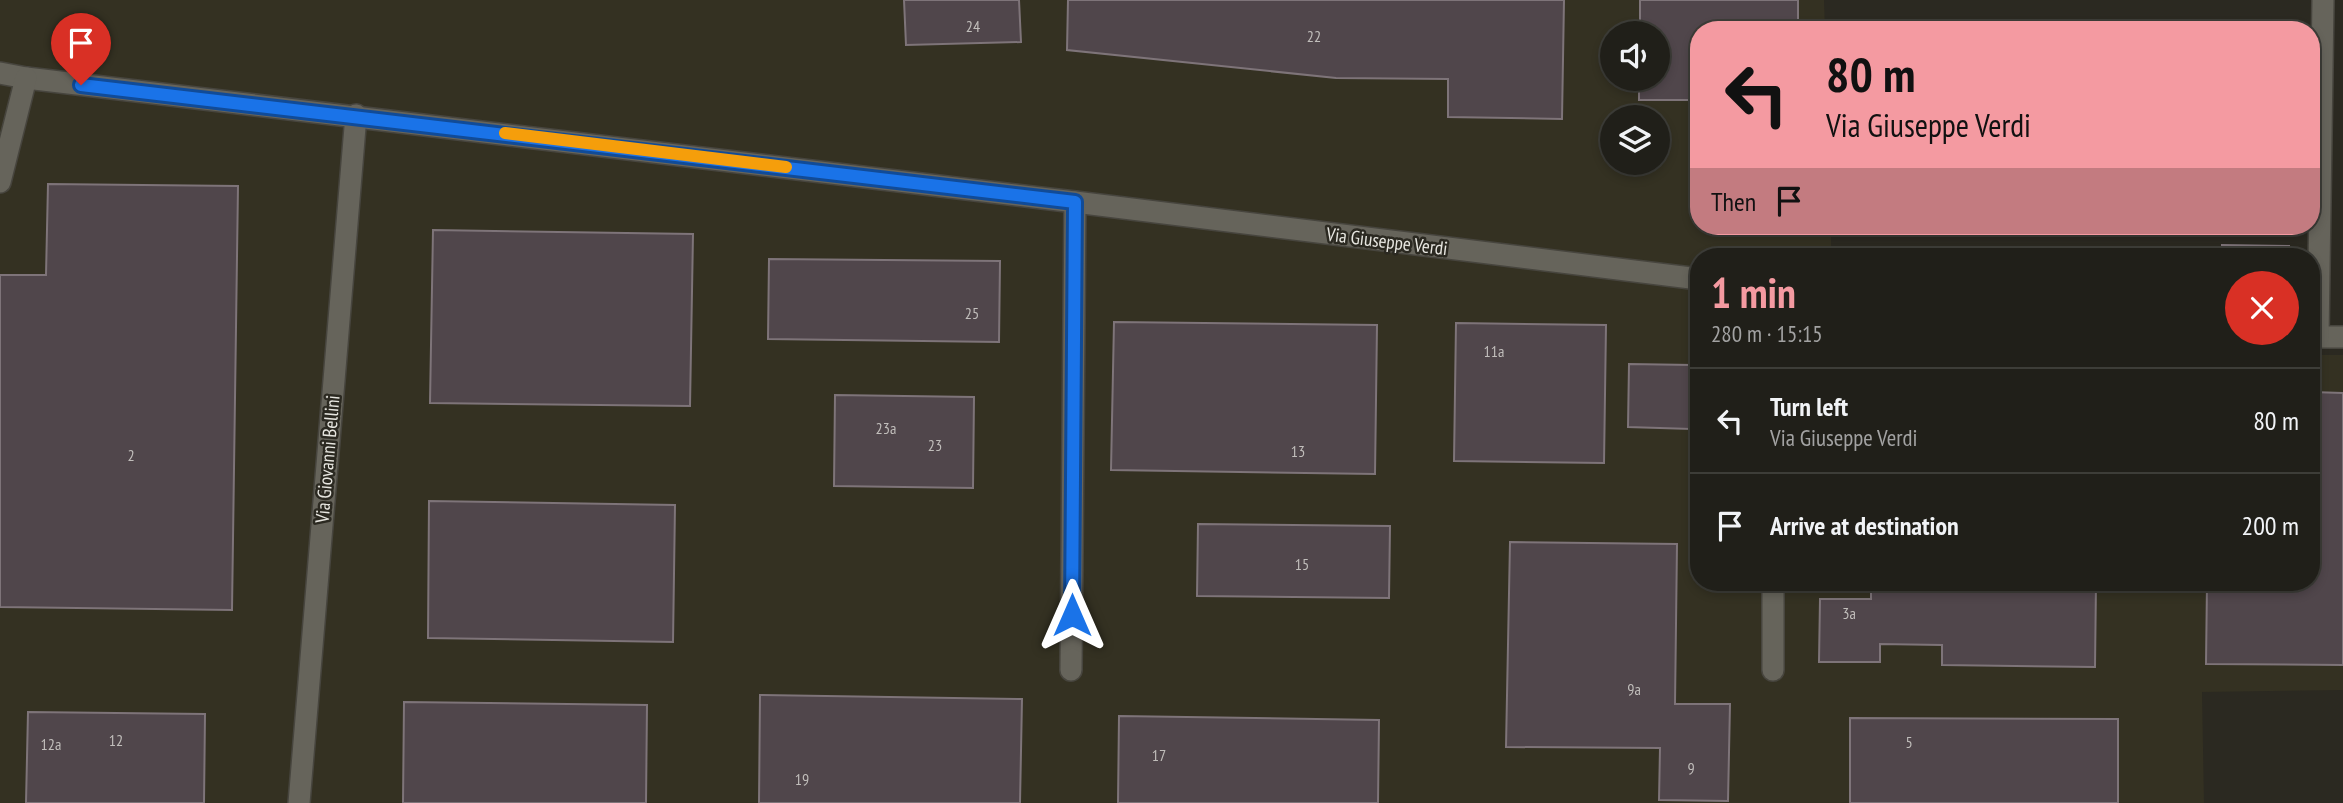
<!DOCTYPE html>
<html lang="en">
<head>
<meta charset="utf-8">
<style>
  body { margin:0; font-family:"PT Sans Narrow",sans-serif; background:#282722; color:#f1f3f6; height:100vh; display:flex; flex-direction:column; font-size:26px; white-space:nowrap }
  * { box-sizing:border-box; margin:0 }
  p { font-size:23px; color:#a2a2a2 }
  .icon { flex:none; width:38px; height:38px; fill:none; stroke:currentColor; stroke-width:2; stroke-linecap:round; stroke-linejoin:round }
  .map { position:relative; flex:1; overflow:hidden }
  .drawer { position:absolute; left:1690px; top:248px; width:630px; height:343px; display:flex; flex-direction:column; background:#201f19; border-radius:28px; box-shadow:0 4px 10px #0003,0 0 0 2px #3d3d38 }
  .drawer>* { flex:none }
  .top-card { position:absolute; left:1690px; top:21px; width:630px; height:214px; border-radius:28px; box-shadow:0 4px 10px #0003,0 0 0 2px #3d3d38; background:#f49aa1; color:#111; overflow:hidden }
  .fabs { position:absolute; left:1600px; top:21px; display:grid; gap:14px }
  .fabs a { display:grid; place-items:center; width:70px; height:70px; border-radius:50%; background:#201f19; box-shadow:0 4px 10px #0003,0 0 0 2px #3d3d38; font-size:35px }
  .pin { position:absolute; display:grid; place-items:center; width:60px; height:60px; color:#fff; margin:-72px -30px; border-radius:50% 50% 50% 0; rotate:-45deg; box-shadow:0 0 7px #0007 }
  .pin .icon { rotate:45deg }
  .me { position:absolute; width:77px; margin:-38px; rotate:0deg; stroke-linejoin:round; filter:drop-shadow(0 0 5px #0008) }
  .turn { display:flex; align-items:center; gap:24px; height:147px; padding:0 21px; font-size:32px }
  .turn .icon { width:91px; height:91px; stroke-width:2.5 }
  .turn b { display:block; font-size:49px; line-height:60px }
  .then { display:flex; align-items:center; height:66px; padding:0 21px; background:#0003; gap:14px; font-size:26px }
  .round { display:grid; place-items:center; flex:none; width:74px; height:74px; border-radius:37px; background:#282722 }
  .overview { display:flex; align-items:center; justify-content:space-between; height:119px; padding:0 21px }
  h1 { font-size:42px; font-weight:700; line-height:52px; color:#f49aa1 }
  ul { padding:0; list-style:none }
  li { display:flex; align-items:center; gap:21px; height:105px; padding:0 21px; border-top:2px solid #3d3d38 }
  li div { flex:1 }
  li b { display:block; font-size:26px }
  li em { font-style:normal }
  .map>svg:first-child { display:block }
  .built { fill:#343122; fill-rule:evenodd }
  .building { fill:#50464b; stroke:#7e7479; stroke-width:2 }
  .lines { fill:none; stroke-linecap:round; stroke-linejoin:round }
  .minor-casing { stroke:#47453e; stroke-width:24 }
  .minor { stroke:#66645b; stroke-width:21 }
  .route-casing { stroke:#114b97; stroke-width:18 }
  .route { stroke:#1a73e8; stroke-width:12 }
  .slow { stroke:#f59e0b; stroke-width:12 }
  .labels { text-anchor:middle; stroke-width:5; stroke-linejoin:round; paint-order:stroke }
  .number-label { font-size:16px; fill:#c1bebb }
  .street-label { font-size:19px; fill:#e7e6e0; stroke:#2b2921 }
</style>
</head>
<body>
<div class="map">
<svg width="2343" height="803" viewBox="0 0 2343 803">
  <rect width="100%" height="100%" fill="#2b2921"/>
  <path class="built" d="M0,0H1824L1825,30H1699V226H1831V257H1699V583H2312V355H2343V690L2202,692L2204,803H0ZM1612,33H1657V79H1612ZM1612,117H1657V163H1612Z"/>
  <g class="building">
    <path d="M904,0H1019L1021,42L906,45Z"/>
    <path d="M1068,0H1564L1562,119L1448,117V79L1336,78L1067,50Z"/>
    <path d="M1640,0H1798V30H1699V100H1639V79H1657V33H1640Z"/>
    <path d="M48,184L238,186L232,610L0,607V275H46Z"/>
    <path d="M433,230L693,234L690,406L430,403Z"/>
    <path d="M2222,245L2289,246V257H2222Z"/>
    <path d="M769,259L1000,261L999,342L768,339Z"/>
    <path d="M1114,322L1377,325L1375,474L1111,470Z"/>
    <path d="M1456,323L1606,325L1604,463L1454,461Z"/>
    <path d="M1629,364L1692,365L1691,429L1628,427Z"/>
    <path d="M2312,392L2343,393V665L2206,664L2207,583H2312Z"/>
    <path d="M835,395L974,397L973,488L834,486Z"/>
    <path d="M429,501L675,505L673,642L428,638Z"/>
    <path d="M1198,524L1390,526L1389,598L1197,596Z"/>
    <path d="M1510,542L1677,544L1675,704H1730L1728,801L1659,800L1660,748L1506,747Z"/>
    <path d="M1871,583H2096L2095,667L1942,665V645L1880,644V662H1819L1820,599H1871Z"/>
    <path d="M760,695L1022,699L1020,803H759Z"/>
    <path d="M404,702L647,705L646,803H403Z"/>
    <path d="M28,712L205,714L204,803H26Z"/>
    <path d="M1119,716L1379,720L1378,803H1118Z"/>
    <path d="M1850,718L2118,719V803H1850Z"/>
  </g>
  <g class="lines">
    <defs>
      <g id="minor">
        <path d="M0,73L26,78L1075,202L1699,279"/>
        <path d="M0,182L26,78"/>
        <path d="M2312,337H2343"/>
        <path d="M2318,337L2323,0"/>
        <path d="M1071,670L1075,202"/>
        <path d="M1773,670V583"/>
        <path d="M299,803L356,115"/>
      </g>
    </defs>
    <use href="#minor" class="minor-casing"/>
    <use href="#minor" class="minor"/>
  </g>
  <g class="lines">
    <defs>
      <path id="route" d="M81,85L1075,202L1072,615"/>
    </defs>
    <use href="#route" class="route-casing"/>
    <use href="#route" class="route"/>
    <path class="slow" d="M505,133L786,167"/>
  </g>
  <g class="labels">
    <g class="number-label">
      <text x="973" y="32">24</text>
      <text x="1314" y="42">22</text>
      <text x="972" y="319">25</text>
      <text x="1494" y="357">11a</text>
      <text x="886" y="434">23a</text>
      <text x="935" y="451">23</text>
      <text x="1298" y="457">13</text>
      <text x="131" y="461">2</text>
      <text x="1302" y="570">15</text>
      <text x="1849" y="619">3a</text>
      <text x="1634" y="695">9a</text>
      <text x="116" y="746">12</text>
      <text x="1909" y="748">5</text>
      <text x="51" y="750">12a</text>
      <text x="1159" y="761">17</text>
      <text x="1691" y="774">9</text>
      <text x="802" y="785">19</text>
    </g>
    <g class="street-label">
      <text transform="translate(1387 241) rotate(7)" y="7">Via Giuseppe Verdi</text>
      <text transform="translate(327 459) rotate(-85)" y="7">Via Giovanni Bellini</text>
    </g>
  </g>
</svg>
<div class="fabs">
<a><svg class="icon" aria-label="sound" viewBox="0 0 24 24"><path d="M4 9h4l5-4v14l-5-4H4zM17 9q2 3 0 6"/></svg></a>
<a><svg class="icon" aria-label="layers" viewBox="0 0 24 24"><path d="M12 4l9 5-9 5-9-5zM3 14l9 5 9-5"/></svg></a>
</div>
<div class="pin" style="left:81px;top:85px;background:#d93025"><svg class="icon" aria-label="arrive" viewBox="0 0 24 24"><path d="M6 21V4h12l-3 4 3 4H6"/></svg></div>
<svg class="me" style="left:1072px;top:615px" viewBox="-20 -20 40 40"><path d="M0-17L14 15 0 8-14 15z" fill="#1a73e8" stroke="#fff" stroke-width="4"/></svg>
<div class="top-card">
<div class="turn"><svg class="icon" aria-label="left" viewBox="0 0 24 24"><path d="M17 20v-9H6M10 6l-5 5 5 5"/></svg><div><b>80 m</b>Via Giuseppe Verdi</div></div>
<div class="then">Then<svg class="icon" aria-label="arrive" viewBox="0 0 24 24"><path d="M6 21V4h12l-3 4 3 4H6"/></svg></div>
</div>
<section class="drawer">
<div class="overview"><div><h1>1 min</h1><p>280 m · 15:15</p></div><a class="round" style="background:#d93025;color:#fff"><svg class="icon" aria-label="close" viewBox="0 0 24 24"><path d="M6 6l12 12M18 6L6 18"/></svg></a></div>
<ul>
<li><svg class="icon" aria-label="left" viewBox="0 0 24 24"><path d="M17 20v-9H6M10 6l-5 5 5 5"/></svg><div><b>Turn left</b><p>Via Giuseppe Verdi</p></div><em>80 m</em></li>
<li><svg class="icon" aria-label="arrive" viewBox="0 0 24 24"><path d="M6 21V4h12l-3 4 3 4H6"/></svg><div><b>Arrive at destination</b></div><em>200 m</em></li>
</ul>
</section>
</div>
</body>
</html>
